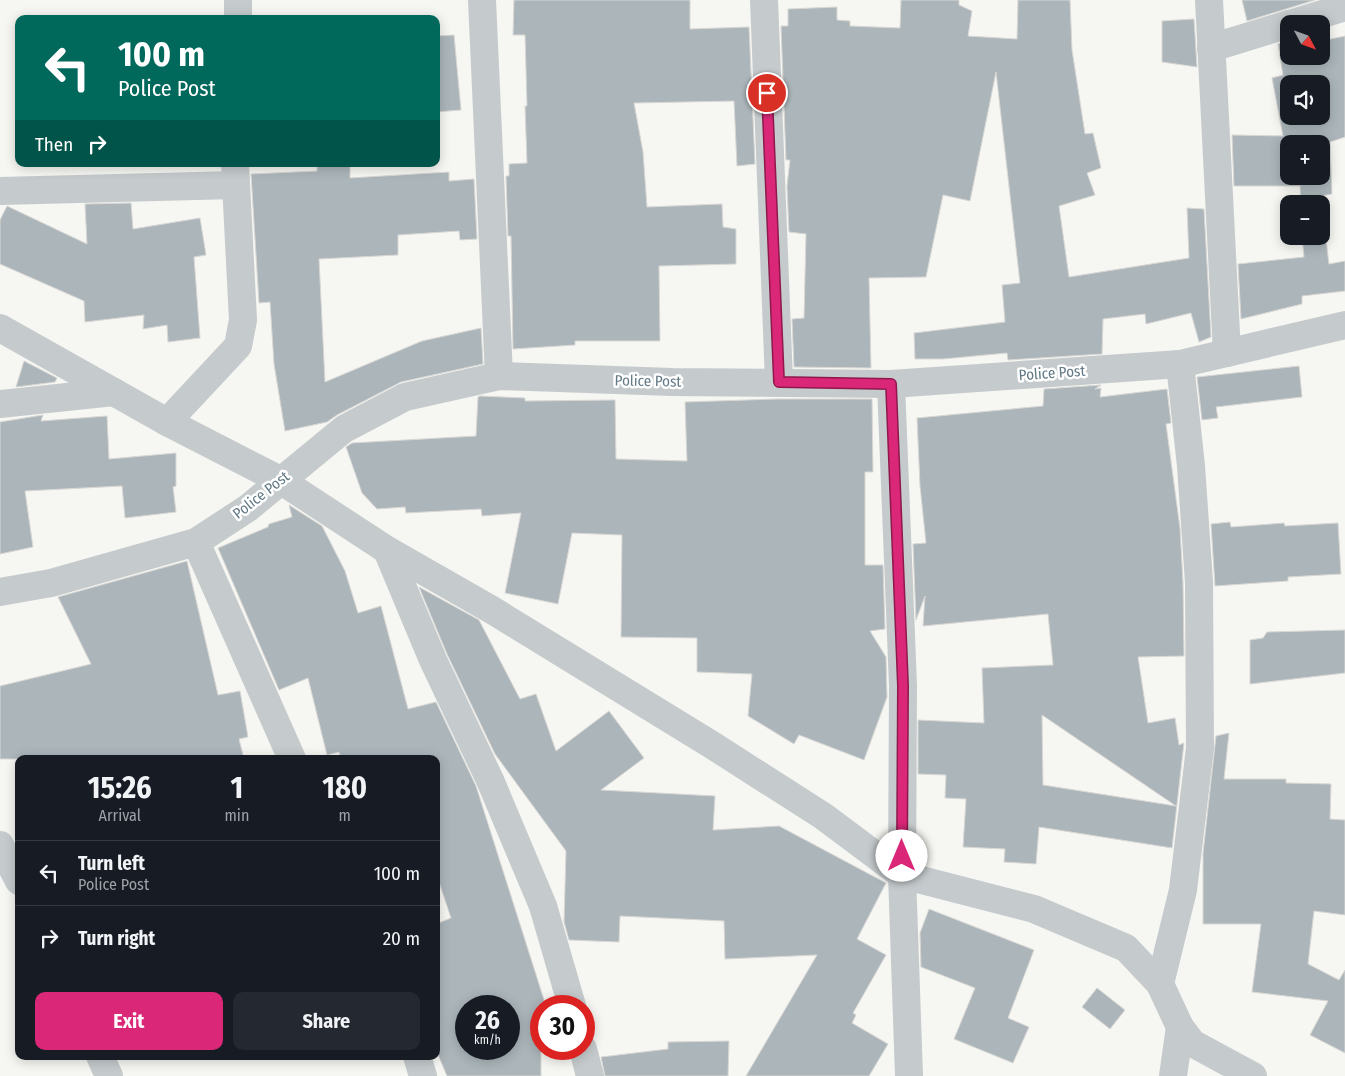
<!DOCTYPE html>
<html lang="en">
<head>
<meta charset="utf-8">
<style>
  body { margin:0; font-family:"Fira Sans Condensed",sans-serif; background:#242831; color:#f1f3f6; height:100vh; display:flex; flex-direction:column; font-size:19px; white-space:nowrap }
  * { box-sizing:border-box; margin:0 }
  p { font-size:16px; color:#9ea1a6 }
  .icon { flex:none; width:28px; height:28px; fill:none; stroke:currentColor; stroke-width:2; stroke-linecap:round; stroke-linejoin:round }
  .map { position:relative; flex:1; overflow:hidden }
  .panel { position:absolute; left:15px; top:755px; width:425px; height:305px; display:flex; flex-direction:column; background:#171b24; border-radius:10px; box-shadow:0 2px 12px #0003 }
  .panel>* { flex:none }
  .top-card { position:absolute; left:15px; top:15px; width:425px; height:152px; border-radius:10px; box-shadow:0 2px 12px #0003; background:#00695c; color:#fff; overflow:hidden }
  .needle { width:32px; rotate:131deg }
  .buttons { position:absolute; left:1280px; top:15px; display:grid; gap:10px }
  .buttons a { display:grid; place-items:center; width:50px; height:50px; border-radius:10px; background:#171b24; box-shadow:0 2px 12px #0003; font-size:25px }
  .speed { position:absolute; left:455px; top:995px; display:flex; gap:10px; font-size:25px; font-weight:700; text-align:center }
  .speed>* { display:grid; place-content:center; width:65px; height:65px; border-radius:50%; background:#171b24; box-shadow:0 2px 12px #0003; line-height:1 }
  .speed small { font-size:12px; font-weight:400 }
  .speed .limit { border:8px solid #d22; background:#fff; color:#111 }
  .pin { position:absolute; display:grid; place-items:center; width:42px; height:42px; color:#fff; margin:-21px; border:2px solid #fff; border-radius:50%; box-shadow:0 1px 5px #0007 }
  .me { position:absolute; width:55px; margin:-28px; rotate:0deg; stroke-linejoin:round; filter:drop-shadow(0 0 4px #0008) }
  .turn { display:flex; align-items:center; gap:18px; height:105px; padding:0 20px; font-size:22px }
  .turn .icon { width:65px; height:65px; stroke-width:2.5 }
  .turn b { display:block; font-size:35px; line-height:42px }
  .then { display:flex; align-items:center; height:48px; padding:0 20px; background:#0003; gap:10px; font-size:19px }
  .eta { display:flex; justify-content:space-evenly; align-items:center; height:85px; text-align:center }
  .eta b { font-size:30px; font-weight:700; line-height:35px }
  .action { display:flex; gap:10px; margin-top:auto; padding:10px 20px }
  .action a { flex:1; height:58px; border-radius:10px; background:#db2777; color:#fff; font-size:20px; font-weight:700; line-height:58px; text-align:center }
  .action a+a { background:#242831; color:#f1f3f6 }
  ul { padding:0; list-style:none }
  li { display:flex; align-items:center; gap:15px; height:65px; padding:0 20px; border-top:1px solid #363941 }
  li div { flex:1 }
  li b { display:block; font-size:19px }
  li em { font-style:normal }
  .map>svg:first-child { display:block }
  .building { fill:#acb6ba; stroke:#d8d7d5; fill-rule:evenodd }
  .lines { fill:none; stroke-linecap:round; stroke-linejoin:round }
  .minor { stroke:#c5cacc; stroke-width:28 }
  .route-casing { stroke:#8e194d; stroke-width:12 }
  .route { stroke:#db2777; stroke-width:9 }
  .labels { text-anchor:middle; stroke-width:5; stroke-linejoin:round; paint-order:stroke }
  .street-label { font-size:15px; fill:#627986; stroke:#fff }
</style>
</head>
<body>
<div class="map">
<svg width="1345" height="1076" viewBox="0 0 1345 1076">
  <rect width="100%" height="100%" fill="#f6f6f2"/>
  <g class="building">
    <path d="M514,0H690V29L749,27L755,164L737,166L734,101L634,103L643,152L647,207L722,204L723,227L736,229V264L659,266L660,341H575V345L513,349L511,236H508L506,176H509V164L527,163L525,106H527L525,35H513Z"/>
    <path d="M901,0H959V5L972,11L968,36L1017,39L1018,0H1070L1072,50L1085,134L1093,133L1101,168L1087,173L1095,195L1059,206L1069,277L1189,258L1187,208L1204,209L1211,337L1199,342L1191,313L1146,324L1145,314L1103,319L1102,354L1008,360L1007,353L943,359H915L914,333L1005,322L1002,285L1020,283L996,72L970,201L943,195L926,277L869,278L871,368L794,367L792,319L804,318L806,234L789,232L787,186L790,160H786L781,26H788V9L837,7V20L850,21V26L900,28Z"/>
    <path d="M1242,0H1315L1247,21Z"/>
    <path d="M1194,19L1197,67L1162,62V21Z"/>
    <path d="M454,35L461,110L436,112V36Z"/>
    <path d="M1345,36V137L1330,142L1332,194L1321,196L1329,264L1345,261V291L1302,296V304L1241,319L1238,264L1304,257L1302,236H1321V204H1301L1300,186H1234L1232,135L1283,136L1272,78L1283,75L1278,44L1289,40V56H1321V41ZM1289,84H1321V116H1289ZM1289,144H1321V176H1289Z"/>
    <path d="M317,164H350V178L449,172V181L474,179L477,239L460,240L459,231L398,235V255L319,259L325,382L422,341L481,328L483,364L401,382L337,415L327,422L285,431L274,364L270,302L259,303L251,174L317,171Z"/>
    <path d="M131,203L133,229L200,218L206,255L194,257L200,338L168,342L167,325L143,329L144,315L85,322L84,301L0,264V220L7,206L87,244L85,204Z"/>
    <path d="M24,361L57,378L55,382L16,387Z"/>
    <path d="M1299,366L1302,397L1216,407L1218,418L1202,420L1197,377Z"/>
    <path d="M1101,385L1095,389L1101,388L1100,397L1167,389L1171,423L1166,424L1180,528L1183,583L1184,656L1138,657L1148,723L1175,718L1179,745L1184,743L1172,848L1039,827L1036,864L1004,862L1005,849L963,847L966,799L945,798L946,775L918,774V720L984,723L982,668L1053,665L1048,614L923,626L925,596L916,620L913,544L926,543L920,486L917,418L1043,406L1044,389ZM1042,715L1176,806L1043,785Z"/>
    <path d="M480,396L525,398V401L615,400L616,459L687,461L685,402L776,399H872L873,472H865V565H883L885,629L870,631L886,657L887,697L864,760L799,735L794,744L748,716L752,674L697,672V638L621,637L622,535L572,533L558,604L505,593L521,513L482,516L481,509L406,513L405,507L377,509L362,493L346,447L352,443L476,436L478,397Z"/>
    <path d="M43,415L41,421L107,416L109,459L176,453V486L173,487L176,512L125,518L122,486L25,491L33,547L0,554V422Z"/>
    <path d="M289,505L322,526L345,571L358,613L381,606L408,709L436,702L476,786L546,1006H541V1076H447L436,1050V924L451,918L436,873V759H341L339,752L327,755L308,678L279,690L218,548L268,527L269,524L292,517ZM466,1006H509V1049H466Z"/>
    <path d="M1230,522L1231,527L1284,523L1285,526L1338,523L1341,574L1288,577V581L1215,586L1211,524Z"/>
    <path d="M187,561L218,695L240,691L248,737L239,739L244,759H0V686L91,664L58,597Z"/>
    <path d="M419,587L479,620L520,699L536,694L556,751L609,711L644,758L601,790L715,796L713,830L779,826L886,883L857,939L886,955L853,1013L856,1015L852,1023L888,1044L869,1076H746L817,955L725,959L724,921L620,916L619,942L569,940L564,922L566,851L495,754L447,654Z"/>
    <path d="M1345,630V673L1250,684V640L1263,638L1267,632Z"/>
    <path d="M1229,733L1224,779H1286V783L1331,784L1330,819L1345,820V915L1314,911L1308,964L1339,980L1345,970V1053L1310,1035L1328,1001L1252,992L1261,924H1203V853L1216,736Z"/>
    <path d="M929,909L1034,950L1008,1018L1029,1027L1013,1063L954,1039L975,988L921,967L920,933Z"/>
    <path d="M1097,988L1125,1010L1110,1029L1082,1007Z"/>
    <path d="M729,1041L728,1076H605L601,1057L668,1049V1042Z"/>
  </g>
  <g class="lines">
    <g class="minor">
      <path d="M482,0L499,376"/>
      <path d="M764,0L779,382"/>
      <path d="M1209,0L1227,353"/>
      <path d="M238,19V0"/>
      <path d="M1290,24L1345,7"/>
      <path d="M1211,48L1289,24"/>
      <path d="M0,191L236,185"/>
      <path d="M0,328L167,422L280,480L387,550L492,610L712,745L823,816L902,875L1034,909L1126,948L1160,984L1180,1027L1192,1043L1253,1076"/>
      <path d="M891,384L903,686L902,875L909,1076"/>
      <path d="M0,404L114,392"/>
      <path d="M167,422L238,346L243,320L235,164"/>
      <path d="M196,542L292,759"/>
      <path d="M387,550L433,660L490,780L543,906L572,1006"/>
      <path d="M0,592L51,583L196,542L248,508L344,429L405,397L499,376L672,382L891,384L1180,364L1345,325"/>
      <path d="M0,845L19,881"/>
      <path d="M1160,984L1183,890L1200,748L1199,582L1191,466L1180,364"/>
      <path d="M583,1049L590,1076"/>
      <path d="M100,1056L109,1076"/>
      <path d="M417,1056L423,1076"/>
      <path d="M1173,1076L1180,1027"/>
    </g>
  </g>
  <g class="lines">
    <defs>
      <path id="route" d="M767,93L779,382L891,384L903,686L902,856"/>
    </defs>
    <use href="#route" class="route-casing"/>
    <use href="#route" class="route"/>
  </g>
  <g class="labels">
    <g class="street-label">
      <text transform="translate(1052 373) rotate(-4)" y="5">Police Post</text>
      <text transform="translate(648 381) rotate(1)" y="5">Police Post</text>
      <text transform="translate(261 495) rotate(-38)" y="5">Police Post</text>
    </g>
  </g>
</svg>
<div class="buttons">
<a><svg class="needle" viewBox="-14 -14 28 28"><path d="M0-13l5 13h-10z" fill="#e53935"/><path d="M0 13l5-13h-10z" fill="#9ea1a6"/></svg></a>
<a><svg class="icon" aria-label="sound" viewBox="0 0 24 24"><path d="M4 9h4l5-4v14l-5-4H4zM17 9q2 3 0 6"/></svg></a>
<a>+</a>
<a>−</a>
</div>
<div class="speed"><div>26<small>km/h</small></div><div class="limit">30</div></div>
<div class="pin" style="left:767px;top:93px;background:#d93025"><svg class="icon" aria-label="arrive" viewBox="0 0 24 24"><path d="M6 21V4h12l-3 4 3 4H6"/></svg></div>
<svg class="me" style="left:902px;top:856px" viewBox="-20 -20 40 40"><circle r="19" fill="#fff"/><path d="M0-13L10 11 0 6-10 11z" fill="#db2777"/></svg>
<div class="top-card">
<div class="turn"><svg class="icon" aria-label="left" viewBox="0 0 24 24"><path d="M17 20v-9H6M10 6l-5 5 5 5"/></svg><div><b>100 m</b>Police Post</div></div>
<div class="then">Then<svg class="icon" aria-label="right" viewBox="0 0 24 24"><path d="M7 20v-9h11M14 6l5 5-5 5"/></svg></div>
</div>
<section class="panel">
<div class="eta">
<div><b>15:26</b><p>Arrival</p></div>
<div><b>1</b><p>min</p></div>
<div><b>180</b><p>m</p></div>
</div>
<ul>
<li><svg class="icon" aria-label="left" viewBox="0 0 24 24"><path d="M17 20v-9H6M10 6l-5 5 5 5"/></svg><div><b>Turn left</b><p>Police Post</p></div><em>100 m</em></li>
<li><svg class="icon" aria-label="right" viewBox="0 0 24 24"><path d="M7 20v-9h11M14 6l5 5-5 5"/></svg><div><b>Turn right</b></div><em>20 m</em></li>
</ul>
<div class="action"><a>Exit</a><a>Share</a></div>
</section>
</div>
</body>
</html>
